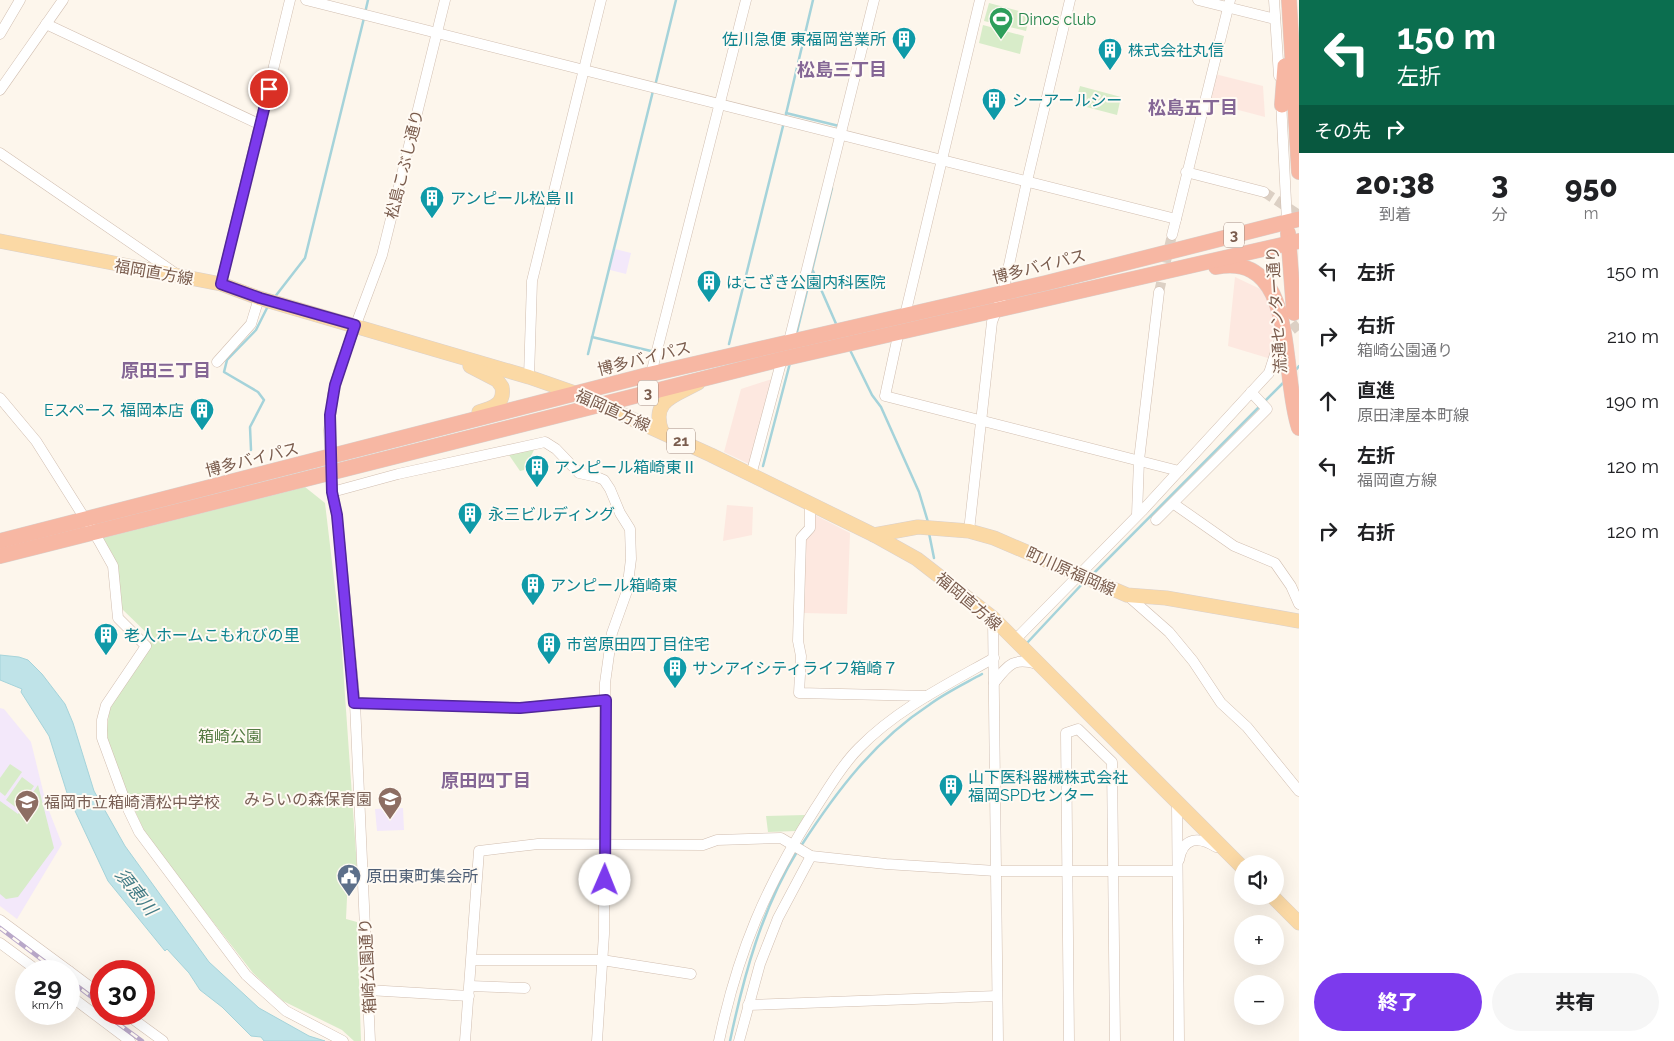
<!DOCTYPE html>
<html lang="ja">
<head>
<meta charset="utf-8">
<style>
  body { margin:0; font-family:Raleway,"Noto Sans JP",sans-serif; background:#f6f6f6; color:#202124; height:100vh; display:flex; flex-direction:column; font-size:19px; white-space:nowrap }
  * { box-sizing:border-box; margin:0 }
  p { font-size:16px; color:#757577 }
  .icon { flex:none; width:28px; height:28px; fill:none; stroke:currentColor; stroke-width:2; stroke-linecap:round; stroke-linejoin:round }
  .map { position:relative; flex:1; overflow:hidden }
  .side { display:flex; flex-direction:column; background:#fff; width:375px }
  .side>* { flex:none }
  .guide { background:#0b6e4f; color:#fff; overflow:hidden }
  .tools { position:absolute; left:1234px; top:855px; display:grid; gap:10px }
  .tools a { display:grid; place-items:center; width:50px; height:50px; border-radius:50%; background:#fff; box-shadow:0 5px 20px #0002; font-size:25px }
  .speed { position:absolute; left:15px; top:960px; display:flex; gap:10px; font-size:25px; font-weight:700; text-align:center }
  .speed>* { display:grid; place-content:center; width:65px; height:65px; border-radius:50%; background:#fff; box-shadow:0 5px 20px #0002; line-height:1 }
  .speed small { font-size:12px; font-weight:400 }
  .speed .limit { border:8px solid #d22; background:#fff; color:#111 }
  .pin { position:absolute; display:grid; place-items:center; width:42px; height:42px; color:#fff; margin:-21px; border:2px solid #fff; border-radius:50%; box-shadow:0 1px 5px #0007 }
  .me { position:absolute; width:55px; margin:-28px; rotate:1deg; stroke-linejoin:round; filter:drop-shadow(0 0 4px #0008) }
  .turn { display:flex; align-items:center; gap:18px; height:105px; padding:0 15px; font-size:22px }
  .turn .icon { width:65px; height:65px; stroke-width:2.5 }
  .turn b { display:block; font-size:35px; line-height:42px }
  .then { display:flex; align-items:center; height:48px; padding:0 15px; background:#0003; gap:10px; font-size:19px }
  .eta { display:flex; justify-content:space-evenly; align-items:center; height:85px; text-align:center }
  .eta b { font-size:30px; font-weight:800; line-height:35px }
  .cta { display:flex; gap:10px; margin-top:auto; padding:10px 15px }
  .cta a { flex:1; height:58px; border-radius:30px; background:#7c3aed; color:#fff; font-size:20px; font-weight:800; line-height:58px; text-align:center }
  .cta a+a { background:#f6f6f6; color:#202124 }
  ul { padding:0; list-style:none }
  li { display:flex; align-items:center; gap:15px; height:65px; padding:0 15px }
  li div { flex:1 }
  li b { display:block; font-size:19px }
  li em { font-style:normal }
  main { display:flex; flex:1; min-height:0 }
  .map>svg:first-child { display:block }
  .commercial { fill:#fde8e0 }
  .education { fill:#f3e8fa }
  .green { fill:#d8ecc9 }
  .water { fill:#bfe3e8; stroke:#a5d3da }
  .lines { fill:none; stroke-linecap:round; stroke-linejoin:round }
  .stream { stroke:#a5d3da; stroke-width:2.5 }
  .minor-tunnel { stroke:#dcd0c4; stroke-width:10; stroke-dasharray:10 5; stroke-linecap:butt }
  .minor-casing { stroke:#d1beb0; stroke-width:11 }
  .major-casing { stroke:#dad1cd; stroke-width:15 }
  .highway-casing { stroke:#dad1cd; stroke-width:16 }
  .minor { stroke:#fff; stroke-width:10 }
  .major { stroke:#fbd9a5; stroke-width:14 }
  .highway { stroke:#f7b7a3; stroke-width:15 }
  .rail-casing { stroke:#b9a8c9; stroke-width:4.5 }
  .rail { stroke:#fffaf3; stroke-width:2.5; stroke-dasharray:8; stroke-linecap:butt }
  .route-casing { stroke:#51269a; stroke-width:12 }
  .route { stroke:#7c3aed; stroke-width:9 }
  .labels { text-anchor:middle; stroke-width:4; stroke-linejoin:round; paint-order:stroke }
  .shield { fill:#fffaf3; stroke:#a28b7f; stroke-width:1 }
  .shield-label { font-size:15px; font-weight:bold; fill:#7a5c4d }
  .leisure-label { font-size:16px; fill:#27864d; stroke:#fffaf3; text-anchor:start }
  .culture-label { font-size:16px; fill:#0d838f; stroke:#fffaf3; text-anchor:start }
  .street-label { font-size:16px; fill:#7a5c4d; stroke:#fffaf3 }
  .park-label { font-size:16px; fill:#537a41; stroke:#fffaf3 }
  .education-label { font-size:16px; fill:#785e54; stroke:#fffaf3; text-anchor:end }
  .service-label { font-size:16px; fill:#4e5e75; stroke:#fffaf3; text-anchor:start }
  .neighbourhood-label { font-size:18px; font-weight:bold; fill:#846695; stroke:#fffaf3 }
  .water-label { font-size:18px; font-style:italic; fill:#437c86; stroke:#fffaf3 }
</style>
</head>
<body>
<main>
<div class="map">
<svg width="1299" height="1041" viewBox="0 0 1299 1041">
  <rect width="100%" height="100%" fill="#fdf6ec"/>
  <g class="commercial">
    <path d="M1215,74L1263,86L1265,117L1208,102Z"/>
    <path d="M1235,277L1275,296L1271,359L1228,346Z"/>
    <path d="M775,378L751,465L724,452L741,389Z"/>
    <path d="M727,505L753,507L752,535L723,541Z"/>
    <path d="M815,515L850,533L847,614L803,613L804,540Z"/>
  </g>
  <g class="education">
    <path d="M615,249L631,253L626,274L610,270Z"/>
    <path d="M0,708L4,709L31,742L46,803L62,844L17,919L0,906Z"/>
    <path d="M403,808L404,830L377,831L375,809Z"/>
  </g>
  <g class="green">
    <path d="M989,3L1030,14L1026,31L984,21Z"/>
    <path d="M983,25L1024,36L1020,54L979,43Z"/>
    <path d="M1080,86L1121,97L1117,115L1075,104Z"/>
    <path d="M528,450H534L524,470L520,471L509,455Z"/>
    <path d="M305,487L325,503L341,638L357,867L348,877L346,919L357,922L361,1041H354L342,1030L283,1001L253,973L147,837L129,798L108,741L107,730L110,704L152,638L122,609L114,557L103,538Z"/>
    <path d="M10,764L22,772L5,796L0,792V778Z"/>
    <path d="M22,777L34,786L18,809L6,800Z"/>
    <path d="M38,785L54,848L18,897L6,899L0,894V801L18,814Z"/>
    <path d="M805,815L796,831L768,832L766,816Z"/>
  </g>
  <path class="water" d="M0,655L19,657L28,660L42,674L65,704L73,723L94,791L125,846L209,962L259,1008L309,1036L325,1041H264L261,1037L251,1036L222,1007L200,990L189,973L167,949L165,951L108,881L68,796L49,736L21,692L22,689L0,680Z"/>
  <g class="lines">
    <g class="stream">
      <path d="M365,13L368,0"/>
      <path d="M655,86L676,0"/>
      <path d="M786,113L839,126"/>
      <path d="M786,114L813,0"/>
      <path d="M813,271L837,326"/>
      <path d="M274,298L305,258L364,18"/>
      <path d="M796,336L832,188"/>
      <path d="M592,337L651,351"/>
      <path d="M729,344L784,122"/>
      <path d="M849,348L872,395L881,407L919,492L928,522"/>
      <path d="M588,354L653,91"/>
      <path d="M1295,371L1299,366"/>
      <path d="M1265,401L1284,382"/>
      <path d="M251,450L250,427L264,400L258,392L224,372L227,360L256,330L268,306"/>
      <path d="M763,466L790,363"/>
      <path d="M929,533L934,558"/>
      <path d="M1092,575L1261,405"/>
      <path d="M1027,643L1084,582"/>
      <path d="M801,846C836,792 874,741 929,705C945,693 964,684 982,674"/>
      <path d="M730,1041C744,975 762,908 798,850"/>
    </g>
    <g class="minor-tunnel">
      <path d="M1264,192L1299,215"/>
      <path d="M1159,292L1172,235"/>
      <path d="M1280,339L1299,324"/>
    </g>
    <defs>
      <g id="minor">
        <path d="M306,0L1176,219L1230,0"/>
        <path d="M1198,0L1275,19"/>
        <path d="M1274,0L1279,76"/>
        <path d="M46,24L261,125"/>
        <path d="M0,34L20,0"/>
        <path d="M0,90L63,0"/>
        <path d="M1281,100L1287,222"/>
        <path d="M0,153L175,273"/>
        <path d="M1186,172L1264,192"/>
        <path d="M1172,235L1176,219"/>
        <path d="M221,284L290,0"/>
        <path d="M905,315L980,0"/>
        <path d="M899,331L885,396L1179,471"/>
        <path d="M789,341L874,0"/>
        <path d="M217,362L251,324L259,298"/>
        <path d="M651,374L746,0"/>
        <path d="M529,377L532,281L601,0"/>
        <path d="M0,398L36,441L99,541L113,566L118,618L146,646L106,705L102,720V738L128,809L139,832L246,975L286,1011L343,1041"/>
        <path d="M751,475L782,359"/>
        <path d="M332,492L398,474L545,442L556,449L579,473L597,477L604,480L610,489L620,513L630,529L631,559L627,591L612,633L605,683L604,934L597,1041"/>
        <path d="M810,504V528L801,538L798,641L801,656L799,693L927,696"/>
        <path d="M1174,504L1234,546L1275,563L1291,586L1299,604"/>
        <path d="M1137,515L1139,460L1159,292"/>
        <path d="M1156,520L1267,409L1251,392"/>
        <path d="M969,531L992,322L1003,293L1027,181L1070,0"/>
        <path d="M1127,595L1169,632L1193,661L1221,703L1247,727L1299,791"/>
        <path d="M993,618L998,1041"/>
        <path d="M1014,641L1142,511L1269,373L1280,339"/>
        <path d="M994,683C1008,665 1013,657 1037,664"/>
        <path d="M355,703L519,708L606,700"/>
        <path d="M1177,803L1179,1041"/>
        <path d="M1179,860C1183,837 1199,836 1216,847"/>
        <path d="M0,920L69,971"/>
        <path d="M0,943L38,971"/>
        <path d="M472,960H602L691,974"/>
        <path d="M69,971L101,995"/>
        <path d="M470,986L525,988"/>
        <path d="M368,990L469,996"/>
        <path d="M69,995L130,1041"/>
        <path d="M748,1005L997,996"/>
        <path d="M126,1014L163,1041"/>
        <path d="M370,1041L355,703L337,515L332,492L329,430L333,394L340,367L382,255L445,0"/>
        <path d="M465,1041L479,851L538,844L703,845L717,840L781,838L811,856L886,864L996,871H1177"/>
        <path d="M719,1041C738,951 766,886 815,809C828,789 842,765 859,748C897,709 948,684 994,658"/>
        <path d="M739,1041L760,964L778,918L811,856"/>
        <path d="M1069,1041L1066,733L1078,729L1112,762L1115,1041"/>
      </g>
      <g id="major">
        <path d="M0,241L221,284L259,298L529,377L575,393L711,455L874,535L917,559L993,618L1242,867"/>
        <path d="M470,366L497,380L502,387C505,404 493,408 479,412"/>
        <path d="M662,432C650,400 675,396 698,383"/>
        <path d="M874,535L918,527L969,531L994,538L1127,595L1166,598L1299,621"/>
        <path d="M1272,896L1299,923"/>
      </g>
      <g id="highway">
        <path d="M1289,0L1299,172"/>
        <path d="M1282,105L1285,66"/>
        <path d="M1288,233L1294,313"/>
        <path d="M1216,267C1299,251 1280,373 1299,428"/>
        <path d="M0,541L651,374L1046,283L1299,219"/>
        <path d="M0,556L782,359L1299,241"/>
      </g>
    </defs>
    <use href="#minor" class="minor-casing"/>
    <use href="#major" class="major-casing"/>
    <use href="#highway" class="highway-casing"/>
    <use href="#minor" class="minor"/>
    <use href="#major" class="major"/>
    <use href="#highway" class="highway"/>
    <defs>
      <g id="rail">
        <path d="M0,928L57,971"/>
        <path d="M69,980L101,1004"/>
        <path d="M105,1014L142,1041"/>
      </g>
    </defs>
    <use href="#rail" class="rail-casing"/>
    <use href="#rail" class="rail"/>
  </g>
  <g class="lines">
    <defs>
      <path id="route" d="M269,89L221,284L260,298L355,325L335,385L330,415L332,492L337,515L354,703L520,708L606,700L605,880"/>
    </defs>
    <use href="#route" class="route-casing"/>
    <use href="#route" class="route"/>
  </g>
  <defs>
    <symbol id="stadium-pin" viewBox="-11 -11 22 30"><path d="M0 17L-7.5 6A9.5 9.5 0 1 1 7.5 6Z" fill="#2e9e5b" stroke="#fffaf3"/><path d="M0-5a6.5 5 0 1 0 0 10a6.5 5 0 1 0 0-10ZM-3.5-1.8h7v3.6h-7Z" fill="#fff"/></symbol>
    <symbol id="building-pin" viewBox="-11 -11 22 30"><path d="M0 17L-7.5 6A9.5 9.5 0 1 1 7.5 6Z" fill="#0f9aa8" stroke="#fffaf3"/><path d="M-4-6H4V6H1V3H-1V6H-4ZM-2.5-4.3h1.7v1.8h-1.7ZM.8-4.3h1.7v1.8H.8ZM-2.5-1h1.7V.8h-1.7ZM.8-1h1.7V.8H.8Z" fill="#fff"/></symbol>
    <symbol id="school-pin" viewBox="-11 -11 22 30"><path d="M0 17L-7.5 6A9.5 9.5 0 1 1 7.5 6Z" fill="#8d6e63" stroke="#fffaf3"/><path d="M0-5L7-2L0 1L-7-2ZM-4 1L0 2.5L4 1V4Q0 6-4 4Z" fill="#fff"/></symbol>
    <symbol id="civic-pin" viewBox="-11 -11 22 30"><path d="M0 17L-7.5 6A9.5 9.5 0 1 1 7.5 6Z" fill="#5c6f8a" stroke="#fffaf3"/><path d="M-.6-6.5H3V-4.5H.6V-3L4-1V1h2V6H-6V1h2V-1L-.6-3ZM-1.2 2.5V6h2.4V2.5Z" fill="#fff"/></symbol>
  </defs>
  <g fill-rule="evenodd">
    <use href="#stadium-pin" x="987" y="5" width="28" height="38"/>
    <use href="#building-pin" x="890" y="25" width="28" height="38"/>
    <use href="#building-pin" x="1096" y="36" width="28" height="38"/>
    <use href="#building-pin" x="980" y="86" width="28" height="38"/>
    <use href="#building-pin" x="418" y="184" width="28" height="38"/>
    <use href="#building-pin" x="695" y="268" width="28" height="38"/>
    <use href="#building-pin" x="188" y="396" width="28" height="38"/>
    <use href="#building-pin" x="523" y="453" width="28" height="38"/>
    <use href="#building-pin" x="456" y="500" width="28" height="38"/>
    <use href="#building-pin" x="519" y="571" width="28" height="38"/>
    <use href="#building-pin" x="92" y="621" width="28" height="38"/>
    <use href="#building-pin" x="535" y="630" width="28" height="38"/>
    <use href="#building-pin" x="661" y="654" width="28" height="38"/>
    <use href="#building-pin" x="937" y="772" width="28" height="38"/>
    <use href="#school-pin" x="376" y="785" width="28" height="38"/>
    <use href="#school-pin" x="13" y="788" width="28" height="38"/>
    <use href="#civic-pin" x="335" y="862" width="28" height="38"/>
  </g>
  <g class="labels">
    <g class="shield">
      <rect x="1224" y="222.5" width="20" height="25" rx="4"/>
      <rect x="638" y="380.5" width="20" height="25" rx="4"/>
      <rect x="667" y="428.5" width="28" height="25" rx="4"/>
    </g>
    <g class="shield-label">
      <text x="1234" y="240">3</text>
      <text x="648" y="398">3</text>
      <text x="681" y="446">21</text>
    </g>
    <g class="leisure-label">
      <text x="1018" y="25">Dinos club</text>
    </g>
    <g class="culture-label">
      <text x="886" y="45" text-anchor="end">佐川急便 東福岡営業所</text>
      <text x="1128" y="56">株式会社丸信</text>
      <text x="1012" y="106">シーアールシー</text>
      <text x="450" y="204">アンピール松島Ⅱ</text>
      <text x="726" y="288">はこざき公園内科医院</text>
      <text x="184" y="416" text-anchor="end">Eスペース 福岡本店</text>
      <text x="554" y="473">アンピール箱崎東Ⅱ</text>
      <text x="488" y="520">永三ビルディング</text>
      <text x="550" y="591">アンピール箱崎東</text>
      <text x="124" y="641">老人ホームこもれびの里</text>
      <text x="566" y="650">市営原田四丁目住宅</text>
      <text x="692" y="674">サンアイシティライフ箱崎７</text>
      <text x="968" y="783">山下医科器械株式会社<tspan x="968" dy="18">福岡SPDセンター</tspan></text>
    </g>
    <g class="street-label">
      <text transform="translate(404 164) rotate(-76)" y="6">松島こぶし通り</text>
      <text transform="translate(1039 266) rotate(-14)" y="6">博多バイパス</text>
      <text transform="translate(154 272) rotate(10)" y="6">福岡直方線</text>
      <text transform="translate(1276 310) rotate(-94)" y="6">流通センター通り</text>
      <text transform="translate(644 358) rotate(-14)" y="6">博多バイパス</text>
      <text transform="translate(613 410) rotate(24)" y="6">福岡直方線</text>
      <text transform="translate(252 459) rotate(-14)" y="6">博多バイパス</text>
      <text transform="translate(1071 571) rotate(24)" y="6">町川原福岡線</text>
      <text transform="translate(969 601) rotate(40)" y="6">福岡直方線</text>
      <text transform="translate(367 966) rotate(-93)" y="6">箱崎公園通り</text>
    </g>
    <g class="park-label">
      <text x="230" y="742">箱崎公園</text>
    </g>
    <g class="education-label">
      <text x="372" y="805">みらいの森保育園</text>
      <text x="44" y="808" text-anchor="start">福岡市立箱崎清松中学校</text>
    </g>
    <g class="service-label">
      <text x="366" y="882">原田東町集会所</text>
    </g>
    <g class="neighbourhood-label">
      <text x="842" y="76">松島三丁目</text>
      <text x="1193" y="114">松島五丁目</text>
      <text x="166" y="377">原田三丁目</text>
      <text x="486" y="787">原田四丁目</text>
    </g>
    <g class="water-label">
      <text transform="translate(136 892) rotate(51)" y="6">須恵川</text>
    </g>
  </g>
</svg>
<div class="tools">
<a><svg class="icon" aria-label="sound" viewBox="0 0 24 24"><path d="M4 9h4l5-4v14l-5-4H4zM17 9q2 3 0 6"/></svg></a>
<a>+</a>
<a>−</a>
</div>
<div class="speed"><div>29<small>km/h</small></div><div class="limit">30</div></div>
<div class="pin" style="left:269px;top:89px;background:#d93025"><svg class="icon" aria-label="arrive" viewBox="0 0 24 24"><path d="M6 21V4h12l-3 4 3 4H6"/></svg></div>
<svg class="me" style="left:605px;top:880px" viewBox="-20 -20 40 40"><circle r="19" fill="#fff"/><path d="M0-13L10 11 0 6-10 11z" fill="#7c3aed"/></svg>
</div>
<section class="side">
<div class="guide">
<div class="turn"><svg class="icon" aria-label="left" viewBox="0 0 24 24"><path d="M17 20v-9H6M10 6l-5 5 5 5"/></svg><div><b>150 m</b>左折</div></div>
<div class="then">その先<svg class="icon" aria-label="right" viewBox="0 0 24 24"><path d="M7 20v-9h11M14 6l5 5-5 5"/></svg></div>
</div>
<div class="eta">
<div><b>20:38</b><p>到着</p></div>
<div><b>3</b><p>分</p></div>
<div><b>950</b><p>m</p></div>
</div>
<ul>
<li><svg class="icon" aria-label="left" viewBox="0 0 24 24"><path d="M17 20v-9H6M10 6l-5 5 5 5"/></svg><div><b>左折</b></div><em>150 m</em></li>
<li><svg class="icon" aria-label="right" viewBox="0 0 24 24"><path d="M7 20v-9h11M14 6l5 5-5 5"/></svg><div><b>右折</b><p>箱崎公園通り</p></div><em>210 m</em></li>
<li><svg class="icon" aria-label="ahead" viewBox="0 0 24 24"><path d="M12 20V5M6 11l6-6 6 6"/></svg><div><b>直進</b><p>原田津屋本町線</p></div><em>190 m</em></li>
<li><svg class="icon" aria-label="left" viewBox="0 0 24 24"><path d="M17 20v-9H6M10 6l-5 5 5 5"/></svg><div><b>左折</b><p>福岡直方線</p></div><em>120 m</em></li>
<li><svg class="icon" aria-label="right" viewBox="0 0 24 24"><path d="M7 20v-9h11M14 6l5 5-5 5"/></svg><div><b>右折</b></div><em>120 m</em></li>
</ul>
<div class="cta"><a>終了</a><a>共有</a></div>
</section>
</main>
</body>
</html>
